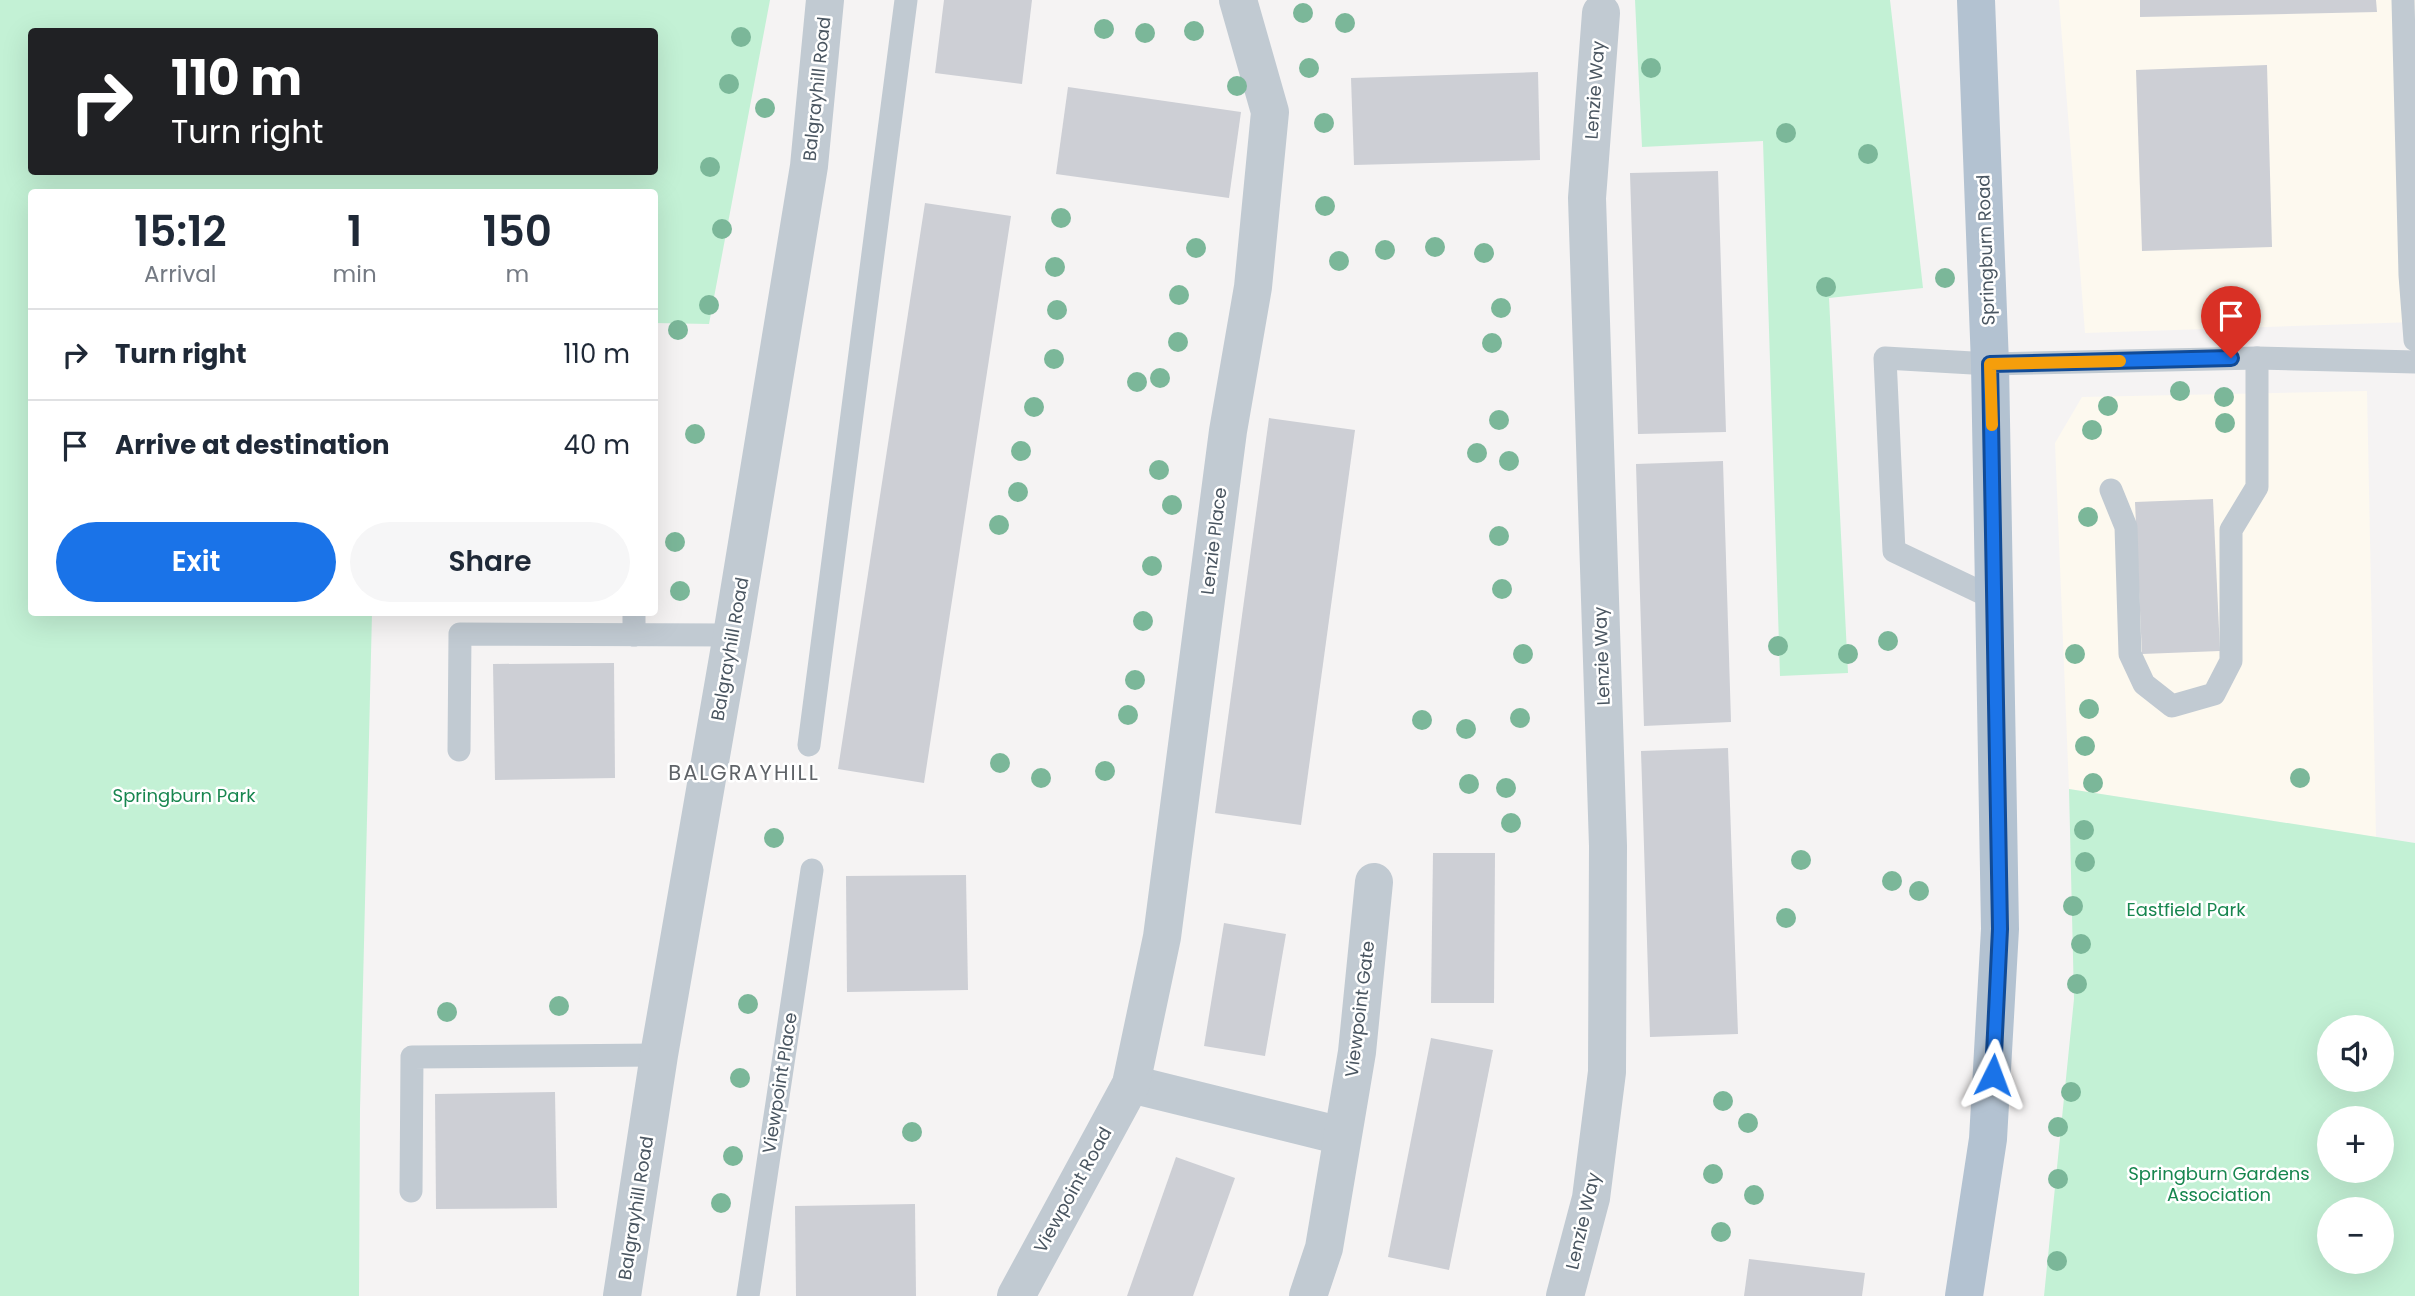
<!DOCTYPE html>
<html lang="en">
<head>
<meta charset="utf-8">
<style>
  body { margin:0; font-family:Poppins,sans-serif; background:#f6f6f7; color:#1f2937; height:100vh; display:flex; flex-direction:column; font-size:26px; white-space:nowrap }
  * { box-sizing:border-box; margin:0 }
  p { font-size:23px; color:#747a83 }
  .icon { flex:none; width:38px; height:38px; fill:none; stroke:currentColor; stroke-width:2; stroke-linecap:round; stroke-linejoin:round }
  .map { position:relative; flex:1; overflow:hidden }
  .panel { position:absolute; left:28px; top:189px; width:630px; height:427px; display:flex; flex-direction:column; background:#fff; border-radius:7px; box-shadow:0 7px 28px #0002 }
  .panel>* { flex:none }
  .guide { position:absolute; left:28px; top:28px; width:630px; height:147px; border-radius:7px; box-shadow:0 7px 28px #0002; background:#202124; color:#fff; overflow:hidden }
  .tools { position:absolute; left:2317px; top:1015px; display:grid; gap:14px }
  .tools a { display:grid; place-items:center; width:77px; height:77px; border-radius:50%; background:#fff; box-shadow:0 7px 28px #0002; font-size:35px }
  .pin { position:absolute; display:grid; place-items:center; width:60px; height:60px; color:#fff; margin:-72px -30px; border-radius:50% 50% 50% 0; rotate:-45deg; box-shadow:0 0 7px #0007 }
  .pin .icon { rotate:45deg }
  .me { position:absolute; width:77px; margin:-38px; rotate:3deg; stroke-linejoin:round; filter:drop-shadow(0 0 5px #0008) }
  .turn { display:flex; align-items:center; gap:24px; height:147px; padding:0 28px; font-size:32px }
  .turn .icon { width:91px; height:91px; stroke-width:2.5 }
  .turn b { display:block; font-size:49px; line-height:60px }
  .eta { display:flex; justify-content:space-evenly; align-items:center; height:119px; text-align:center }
  .eta b { font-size:42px; font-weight:600; line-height:49px }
  .action { display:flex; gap:14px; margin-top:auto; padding:14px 28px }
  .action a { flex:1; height:80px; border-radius:42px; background:#1a73e8; color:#fff; font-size:28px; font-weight:600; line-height:80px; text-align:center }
  .action a+a { background:#f6f6f7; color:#1f2937 }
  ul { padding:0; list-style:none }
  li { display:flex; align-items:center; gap:21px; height:91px; padding:0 28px; border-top:2px solid #e0e1e3 }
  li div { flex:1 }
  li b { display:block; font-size:26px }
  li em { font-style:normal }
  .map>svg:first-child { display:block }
  .commercial { fill:#fdf9ef }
  .green { fill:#c3f1d5; fill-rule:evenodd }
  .building { fill:#cdcfd5 }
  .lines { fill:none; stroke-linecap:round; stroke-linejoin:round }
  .service { stroke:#c1cad2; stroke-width:23 }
  .minor { stroke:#c1cad2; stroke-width:38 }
  .tertiary { stroke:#c1cad2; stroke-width:38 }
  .primary { stroke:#b3c2d1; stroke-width:38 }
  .tree { fill:#7bb799 }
  .route-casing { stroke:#114b97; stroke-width:18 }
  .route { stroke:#1a73e8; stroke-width:12 }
  .slow { stroke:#f59e0b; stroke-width:12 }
  .labels { text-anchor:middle; stroke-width:5; stroke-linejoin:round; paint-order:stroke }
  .street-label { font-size:18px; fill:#4a5661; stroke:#fff }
  .park-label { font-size:18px; fill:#17864f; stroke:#fff }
  .quarter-label { font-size:21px; letter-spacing:2px; fill:#5f6368; stroke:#fff }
</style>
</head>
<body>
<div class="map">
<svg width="2415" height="1296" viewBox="0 0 2415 1296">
  <rect width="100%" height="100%" fill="#f5f3f3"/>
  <g class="commercial">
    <path d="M2059,0H2415V322L2085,333Z"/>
    <path d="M2367,391L2376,837L2069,789L2055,443L2082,397Z"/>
  </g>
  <g class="green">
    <path d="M0,0H770L709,324L655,323L654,192H32V612L372,613L360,1109L359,1296H0ZM32,32H654V172H32Z"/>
    <path d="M1635,0H1890L1923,288L1829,298L1848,673L1780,676L1763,141L1642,147Z"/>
    <path d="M2069,789L2415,843V1296H2044L2074,999ZM2329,1027H2382V1080H2329ZM2329,1118H2382V1171H2329ZM2329,1209H2382V1262H2329Z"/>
  </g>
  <g class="building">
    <path d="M944,0H1032L1022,84L935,73Z"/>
    <path d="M2140,0H2376L2377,12L2140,17Z"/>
    <path d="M2267,65L2272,247L2142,251L2136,70Z"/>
    <path d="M1538,72L1540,160L1354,165L1351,78Z"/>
    <path d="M1068,87L1241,112L1229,198L1056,174Z"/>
    <path d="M1718,171L1726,432L1638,434L1630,173Z"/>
    <path d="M925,203L1011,216L924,783L838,769Z"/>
    <path d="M1269,418L1355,430L1301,825L1215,813Z"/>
    <path d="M1723,461L1731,722L1644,726L1636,464Z"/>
    <path d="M2213,499L2220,651L2142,654L2135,502Z"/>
    <path d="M614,663L615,778L495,780L493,664Z"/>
    <path d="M1728,748L1738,1034L1650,1037L1641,751Z"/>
    <path d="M1433,853H1495L1494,1003H1431Z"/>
    <path d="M966,875L968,990L847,992L846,876Z"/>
    <path d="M1224,923L1286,934L1265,1056L1204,1046Z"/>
    <path d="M1431,1038L1493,1050L1449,1270L1388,1257Z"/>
    <path d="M555,1092L557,1208L436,1209L435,1094Z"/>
    <path d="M1176,1157L1235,1178L1193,1296H1127Z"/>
    <path d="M915,1204L916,1296H796L795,1206Z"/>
    <path d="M1749,1259L1865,1273L1862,1296H1744Z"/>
  </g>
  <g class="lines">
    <g class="service">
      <path d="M2403,0L2410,275L2415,340"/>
      <path d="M2111,490L2126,527L2130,654L2144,684L2172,706L2214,694L2231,661V530L2257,487V358"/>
      <path d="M1995,599L1894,551L1885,358L1990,364L2257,358L2415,362"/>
      <path d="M634,635V612"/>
      <path d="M809,745L906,0"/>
      <path d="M459,750L460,634L732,635"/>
      <path d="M411,1191L412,1057L659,1055"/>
      <path d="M748,1296L812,870"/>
    </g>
    <g class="minor">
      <path d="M1131,1084L1342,1136"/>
      <path d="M1016,1296L1131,1084L1162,937L1228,431L1253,287L1270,112L1238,0"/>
      <path d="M1308,1296L1324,1248L1357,1052L1374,882"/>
      <path d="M1565,1296L1591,1198L1607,1072L1608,846L1587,198L1601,13"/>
    </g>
    <path class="tertiary" d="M622,1296L659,1055L732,635L809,166L825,0"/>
    <path class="primary" d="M1964,1296L1988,1139L2000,929L1990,364L1976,0"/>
  </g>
  <g class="tree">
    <circle cx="1303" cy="13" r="10"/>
    <circle cx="1345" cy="23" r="10"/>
    <circle cx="1104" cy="29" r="10"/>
    <circle cx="1194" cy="31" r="10"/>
    <circle cx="1145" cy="33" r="10"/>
    <circle cx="741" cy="37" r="10"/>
    <circle cx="1309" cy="68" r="10"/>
    <circle cx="1651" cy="68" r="10"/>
    <circle cx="729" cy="84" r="10"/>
    <circle cx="1237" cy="86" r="10"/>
    <circle cx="765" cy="108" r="10"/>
    <circle cx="1324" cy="123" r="10"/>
    <circle cx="1786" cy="133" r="10"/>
    <circle cx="1868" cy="154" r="10"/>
    <circle cx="710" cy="167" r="10"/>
    <circle cx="1325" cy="206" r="10"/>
    <circle cx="1061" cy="218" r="10"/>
    <circle cx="722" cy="229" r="10"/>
    <circle cx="1435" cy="247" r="10"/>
    <circle cx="1196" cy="248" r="10"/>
    <circle cx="1385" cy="250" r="10"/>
    <circle cx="1484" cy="253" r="10"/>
    <circle cx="1339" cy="261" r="10"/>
    <circle cx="1055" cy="267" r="10"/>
    <circle cx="1945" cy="278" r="10"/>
    <circle cx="1826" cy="287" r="10"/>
    <circle cx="1179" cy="295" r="10"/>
    <circle cx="709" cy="305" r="10"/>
    <circle cx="1501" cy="308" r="10"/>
    <circle cx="1057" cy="310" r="10"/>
    <circle cx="678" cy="330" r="10"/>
    <circle cx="1178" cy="342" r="10"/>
    <circle cx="1492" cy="343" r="10"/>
    <circle cx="1054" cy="359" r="10"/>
    <circle cx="1160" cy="378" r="10"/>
    <circle cx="1137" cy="382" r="10"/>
    <circle cx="2180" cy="391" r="10"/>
    <circle cx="2224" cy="397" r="10"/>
    <circle cx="2108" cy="406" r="10"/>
    <circle cx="1034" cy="407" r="10"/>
    <circle cx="1499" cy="420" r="10"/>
    <circle cx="2225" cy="423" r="10"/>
    <circle cx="2092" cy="430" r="10"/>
    <circle cx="695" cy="434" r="10"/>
    <circle cx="1021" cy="451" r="10"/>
    <circle cx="1477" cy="453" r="10"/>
    <circle cx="1509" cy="461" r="10"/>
    <circle cx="1159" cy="470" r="10"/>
    <circle cx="1018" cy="492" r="10"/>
    <circle cx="1172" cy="505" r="10"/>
    <circle cx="2088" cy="517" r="10"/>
    <circle cx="999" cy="525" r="10"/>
    <circle cx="1499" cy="536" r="10"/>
    <circle cx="675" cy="542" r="10"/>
    <circle cx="1152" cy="566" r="10"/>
    <circle cx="1502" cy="589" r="10"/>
    <circle cx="680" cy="591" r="10"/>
    <circle cx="1143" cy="621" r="10"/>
    <circle cx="1888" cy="641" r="10"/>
    <circle cx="1778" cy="646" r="10"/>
    <circle cx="1523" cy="654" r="10"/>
    <circle cx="1848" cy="654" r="10"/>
    <circle cx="2075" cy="654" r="10"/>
    <circle cx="1135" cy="680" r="10"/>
    <circle cx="2089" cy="709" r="10"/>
    <circle cx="1128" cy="715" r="10"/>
    <circle cx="1520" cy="718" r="10"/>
    <circle cx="1422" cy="720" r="10"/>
    <circle cx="1466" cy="729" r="10"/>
    <circle cx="2085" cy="746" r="10"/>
    <circle cx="1000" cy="763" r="10"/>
    <circle cx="1105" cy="771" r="10"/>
    <circle cx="1041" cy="778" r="10"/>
    <circle cx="2300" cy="778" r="10"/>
    <circle cx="2093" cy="783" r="10"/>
    <circle cx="1469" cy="784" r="10"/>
    <circle cx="1506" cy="788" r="10"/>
    <circle cx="1511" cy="823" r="10"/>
    <circle cx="2084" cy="830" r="10"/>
    <circle cx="774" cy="838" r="10"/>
    <circle cx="1801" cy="860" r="10"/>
    <circle cx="2085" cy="862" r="10"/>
    <circle cx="1892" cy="881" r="10"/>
    <circle cx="1919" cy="891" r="10"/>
    <circle cx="2073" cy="906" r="10"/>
    <circle cx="1786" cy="918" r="10"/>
    <circle cx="2081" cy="944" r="10"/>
    <circle cx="2077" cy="984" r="10"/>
    <circle cx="748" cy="1004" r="10"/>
    <circle cx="559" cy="1006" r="10"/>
    <circle cx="447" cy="1012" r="10"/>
    <circle cx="740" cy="1078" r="10"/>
    <circle cx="2071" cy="1092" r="10"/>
    <circle cx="1723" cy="1101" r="10"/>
    <circle cx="1748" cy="1123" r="10"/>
    <circle cx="2058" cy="1127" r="10"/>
    <circle cx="912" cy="1132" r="10"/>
    <circle cx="733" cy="1156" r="10"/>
    <circle cx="1713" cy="1174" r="10"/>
    <circle cx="2058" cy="1179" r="10"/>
    <circle cx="1754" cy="1195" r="10"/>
    <circle cx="721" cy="1203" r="10"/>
    <circle cx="1721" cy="1232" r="10"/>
    <circle cx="2057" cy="1261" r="10"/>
  </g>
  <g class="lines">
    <defs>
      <path id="route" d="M1993,1075L2000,929L1990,364L2231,358"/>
    </defs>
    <use href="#route" class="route-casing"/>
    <use href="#route" class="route"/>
    <path class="slow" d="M1992,425L1990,364L2120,361"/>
  </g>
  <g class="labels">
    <g class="street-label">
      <text transform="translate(817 89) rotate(-84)" y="6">Balgrayhill Road</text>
      <text transform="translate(1595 90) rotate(-86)" y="6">Lenzie Way</text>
      <text transform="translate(1986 250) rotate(-92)" y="6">Springburn Road</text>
      <text transform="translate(1214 541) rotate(-83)" y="6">Lenzie Place</text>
      <text transform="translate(730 649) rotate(-80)" y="6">Balgrayhill Road</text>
      <text transform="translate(1602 656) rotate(-92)" y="6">Lenzie Way</text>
      <text transform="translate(1360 1009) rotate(-83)" y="6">Viewpoint Gate</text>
      <text transform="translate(780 1083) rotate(-81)" y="6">Viewpoint Place</text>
      <text transform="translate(1073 1190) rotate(-61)" y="6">Viewpoint Road</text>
      <text transform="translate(636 1208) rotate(-81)" y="6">Balgrayhill Road</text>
      <text transform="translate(1583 1221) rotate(-77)" y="6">Lenzie Way</text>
    </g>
    <g class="park-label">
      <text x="184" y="802">Springburn Park</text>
      <text x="2186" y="916">Eastfield Park</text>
      <text x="2219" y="1180">Springburn Gardens<tspan x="2219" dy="21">Association</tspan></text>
    </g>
    <g class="quarter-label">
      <text x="744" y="780">BALGRAYHILL</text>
    </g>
  </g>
</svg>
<div class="tools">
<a><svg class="icon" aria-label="sound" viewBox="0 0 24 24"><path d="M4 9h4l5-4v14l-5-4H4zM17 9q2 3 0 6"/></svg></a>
<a>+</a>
<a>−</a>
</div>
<div class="pin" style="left:2231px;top:358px;background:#d93025"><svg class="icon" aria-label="arrive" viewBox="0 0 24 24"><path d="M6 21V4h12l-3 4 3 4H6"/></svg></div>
<svg class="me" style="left:1993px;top:1075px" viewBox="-20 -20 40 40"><path d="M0-17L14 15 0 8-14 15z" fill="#1a73e8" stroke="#fff" stroke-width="4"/></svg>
<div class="guide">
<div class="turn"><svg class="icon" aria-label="right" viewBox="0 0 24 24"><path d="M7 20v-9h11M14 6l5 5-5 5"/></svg><div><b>110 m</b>Turn right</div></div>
</div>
<section class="panel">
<div class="eta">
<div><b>15:12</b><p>Arrival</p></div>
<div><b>1</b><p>min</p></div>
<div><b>150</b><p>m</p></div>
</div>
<ul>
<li><svg class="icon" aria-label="right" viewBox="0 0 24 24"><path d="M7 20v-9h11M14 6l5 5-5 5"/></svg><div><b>Turn right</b></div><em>110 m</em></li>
<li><svg class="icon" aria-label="arrive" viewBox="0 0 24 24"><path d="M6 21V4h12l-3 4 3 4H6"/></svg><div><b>Arrive at destination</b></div><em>40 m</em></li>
</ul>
<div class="action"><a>Exit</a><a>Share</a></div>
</section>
</div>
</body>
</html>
